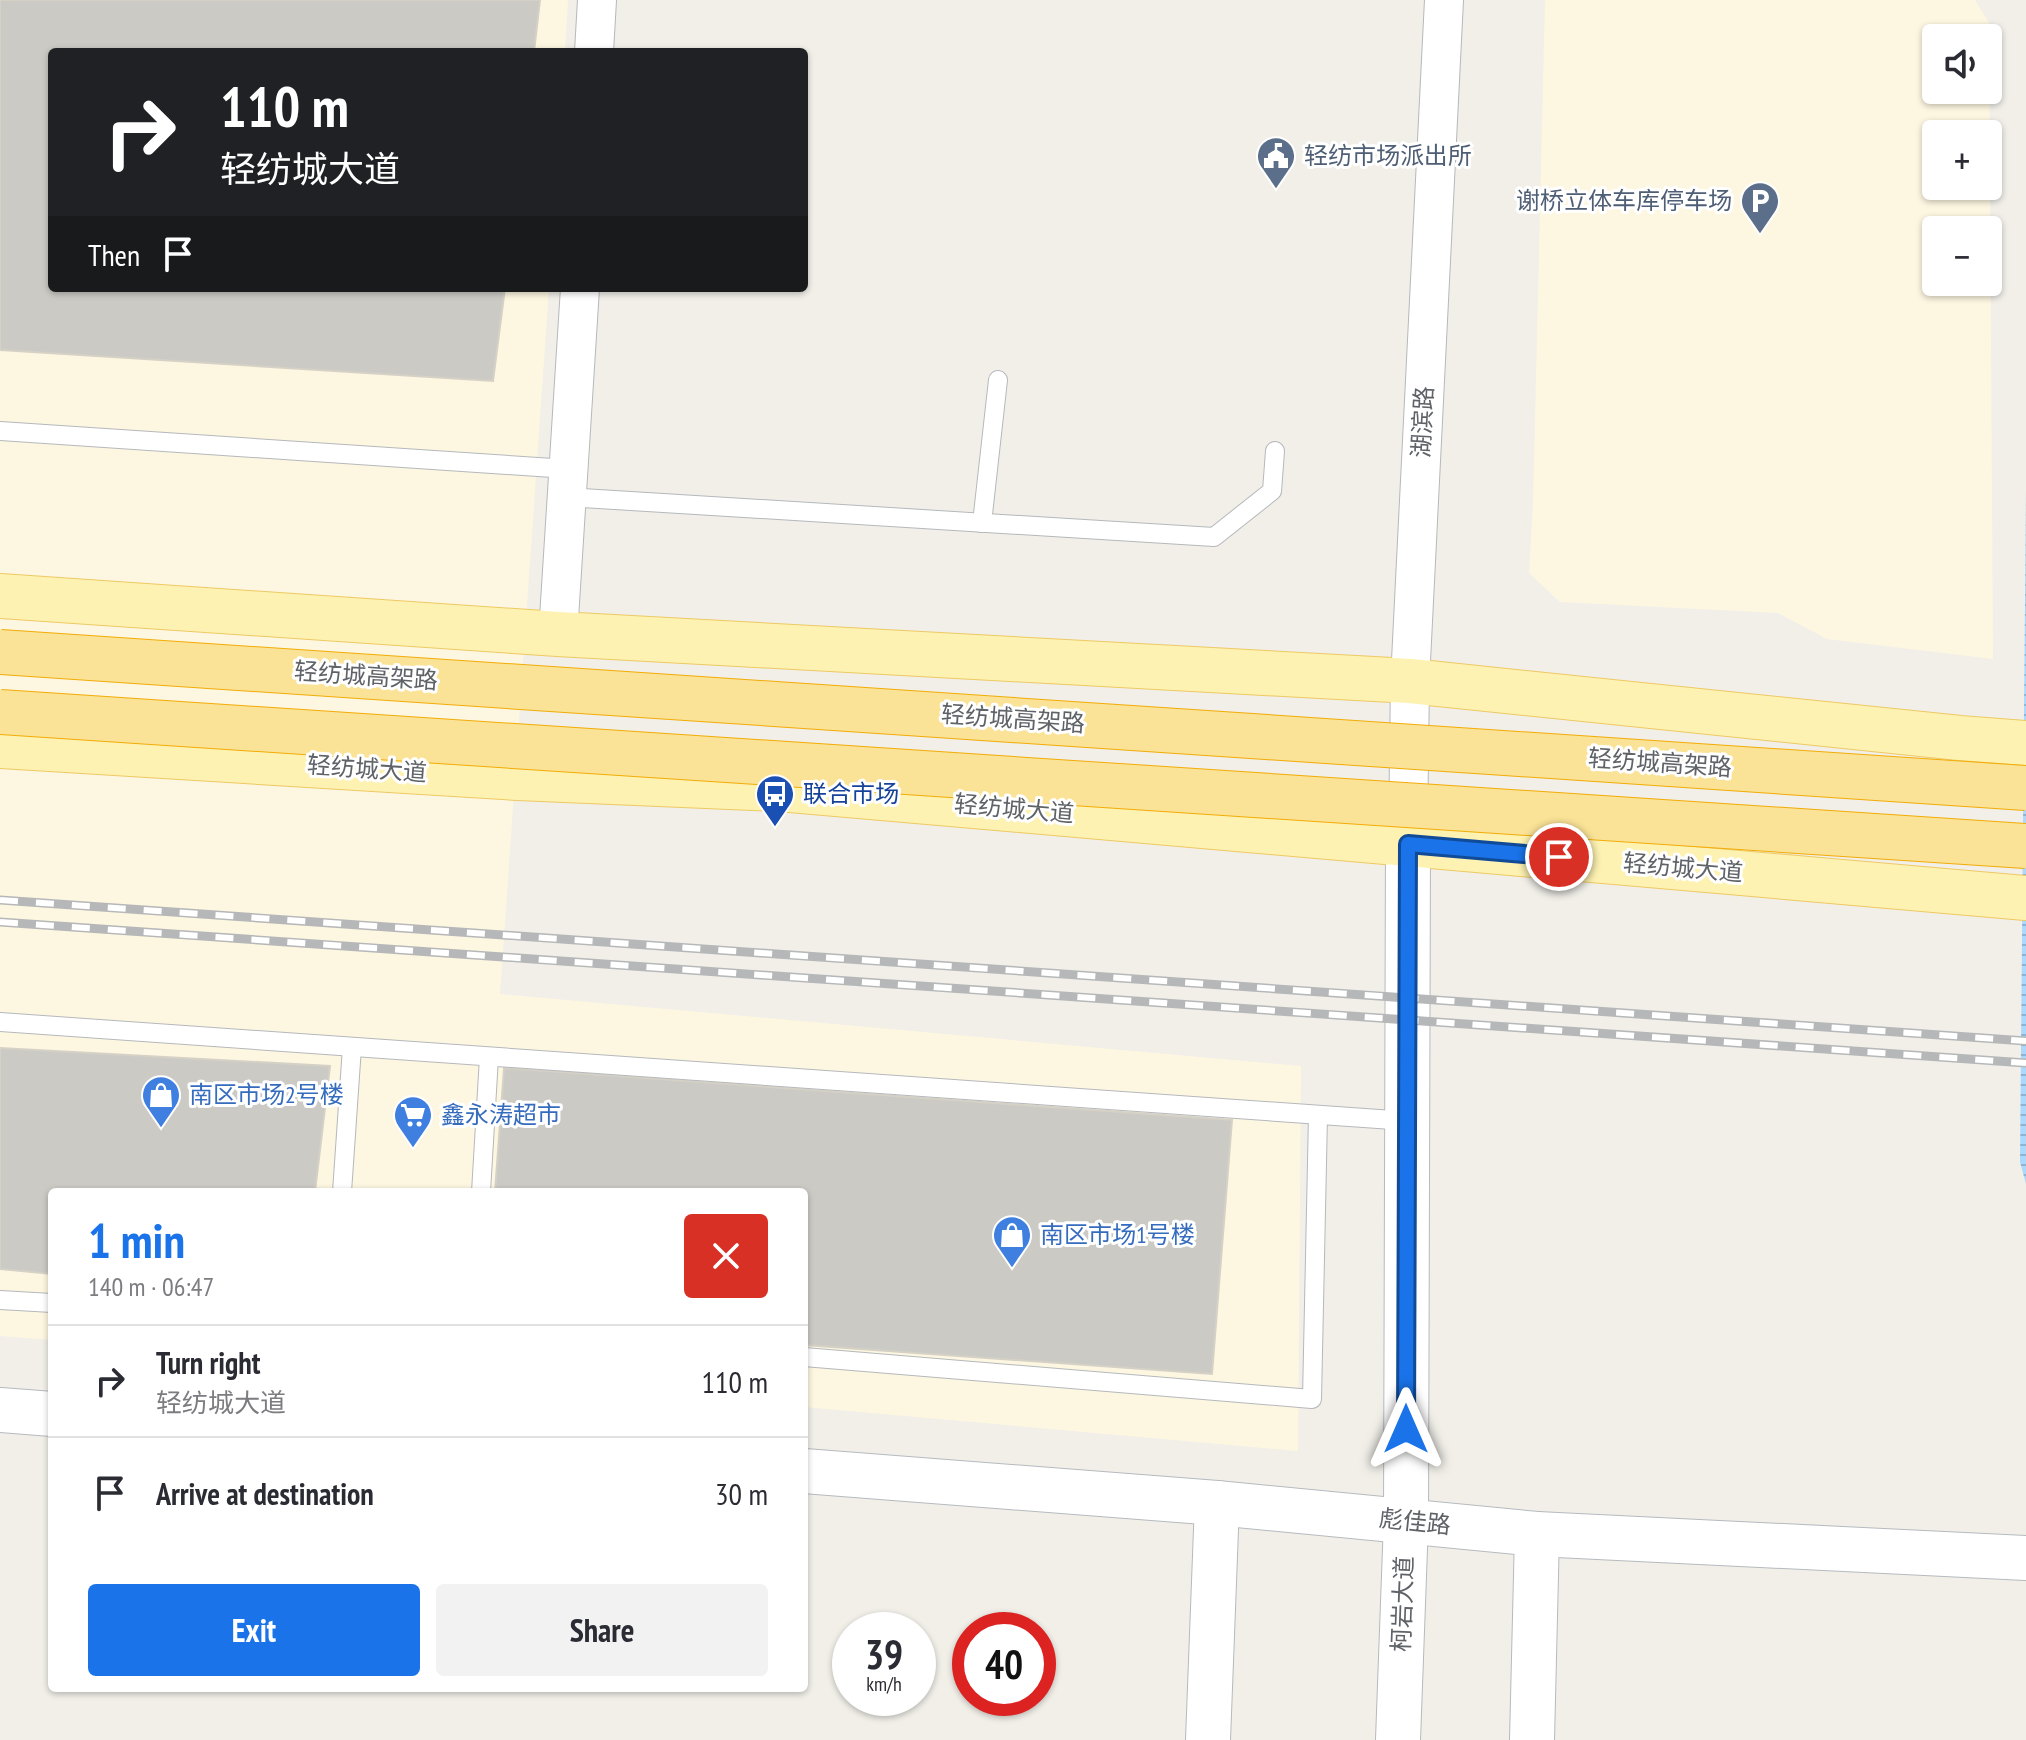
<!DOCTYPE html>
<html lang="en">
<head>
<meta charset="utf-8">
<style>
  body { margin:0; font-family:"PT Sans Narrow","Noto Sans SC",sans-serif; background:#f2f2f3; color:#2b2b33; height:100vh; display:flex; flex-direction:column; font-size:30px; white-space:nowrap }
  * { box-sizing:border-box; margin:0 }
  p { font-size:26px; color:#7c7c81 }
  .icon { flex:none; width:44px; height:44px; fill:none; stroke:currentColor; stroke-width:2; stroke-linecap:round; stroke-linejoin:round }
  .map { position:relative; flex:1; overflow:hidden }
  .details { position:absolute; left:48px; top:1188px; width:760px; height:504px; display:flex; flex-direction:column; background:#fff; border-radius:8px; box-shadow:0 2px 6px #0004 }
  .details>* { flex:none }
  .banner { position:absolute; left:48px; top:48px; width:760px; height:244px; border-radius:8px; box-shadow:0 2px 6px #0004; background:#202124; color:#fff; overflow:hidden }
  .fabs { position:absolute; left:1922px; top:24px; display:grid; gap:16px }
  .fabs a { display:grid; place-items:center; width:80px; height:80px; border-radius:8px; background:#fff; box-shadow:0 2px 6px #0004; font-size:40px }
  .speed { position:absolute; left:832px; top:1612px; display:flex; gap:16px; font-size:40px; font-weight:700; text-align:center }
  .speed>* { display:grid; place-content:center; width:104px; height:104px; border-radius:50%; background:#fff; box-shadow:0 2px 6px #0004; line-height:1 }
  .speed small { font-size:20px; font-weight:400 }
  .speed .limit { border:12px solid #d22; background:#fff; color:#111 }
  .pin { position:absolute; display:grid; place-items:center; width:68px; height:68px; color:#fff; margin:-34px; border:4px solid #fff; border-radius:50%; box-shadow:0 2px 8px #0007 }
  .me { position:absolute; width:88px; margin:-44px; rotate:0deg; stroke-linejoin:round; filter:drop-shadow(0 0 6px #0008) }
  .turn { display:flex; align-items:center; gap:28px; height:168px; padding:0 40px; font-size:36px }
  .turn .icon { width:104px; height:104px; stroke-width:2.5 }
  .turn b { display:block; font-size:56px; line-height:68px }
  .then { display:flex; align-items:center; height:76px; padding:0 40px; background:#0003; gap:16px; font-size:30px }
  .round { display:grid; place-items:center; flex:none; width:84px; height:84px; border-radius:8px; background:#f2f2f3 }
  .head { display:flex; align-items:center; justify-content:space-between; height:136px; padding:0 40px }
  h1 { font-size:48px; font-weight:700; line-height:60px; color:#1a73e8 }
  .button { display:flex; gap:16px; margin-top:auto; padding:16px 40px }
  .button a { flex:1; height:92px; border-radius:8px; background:#1a73e8; color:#fff; font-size:32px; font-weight:700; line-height:92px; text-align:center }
  .button a+a { background:#f2f2f3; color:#2b2b33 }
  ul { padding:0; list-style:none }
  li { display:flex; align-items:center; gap:24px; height:112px; padding:0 40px; border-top:2px solid #e1e1e2 }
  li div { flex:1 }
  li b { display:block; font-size:30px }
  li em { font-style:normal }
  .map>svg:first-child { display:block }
  .commercial { fill:#fdf7e1; fill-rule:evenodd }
  .water { fill:url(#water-rules) }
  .building { fill:#cccac5; stroke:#d5d1c6; stroke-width:2 }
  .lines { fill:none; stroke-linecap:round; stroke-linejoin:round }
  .lane-casing { stroke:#b5b8bc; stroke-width:20 }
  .street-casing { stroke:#b5b8bc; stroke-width:40 }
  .secondary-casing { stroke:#b6babf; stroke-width:46 }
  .primary-casing { stroke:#eec964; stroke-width:46 }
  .lane { stroke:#fff; stroke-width:18 }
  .street { stroke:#fff; stroke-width:38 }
  .secondary { stroke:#fff; stroke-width:44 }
  .primary { stroke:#fdf2b1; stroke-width:44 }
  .rail-casing { stroke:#b6b7b8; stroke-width:9 }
  .rail { stroke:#fff; stroke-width:6; stroke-dasharray:18; stroke-linecap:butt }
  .highway-bridge-casing { stroke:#f2ac07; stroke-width:46; stroke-linecap:butt }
  .highway-bridge { stroke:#fae296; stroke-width:44 }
  .route-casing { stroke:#114b97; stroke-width:20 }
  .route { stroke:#1a73e8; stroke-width:14 }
  .labels { text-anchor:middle; stroke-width:6; stroke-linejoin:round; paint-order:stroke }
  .service-label { font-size:24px; fill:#4e5e75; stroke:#fff; text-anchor:start }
  .street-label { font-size:24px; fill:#5f6368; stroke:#fff }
  .transit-label { font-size:24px; fill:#164399; stroke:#fff; text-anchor:start }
  .shop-label { font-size:24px; fill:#366cbe; stroke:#fff; text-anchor:start }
</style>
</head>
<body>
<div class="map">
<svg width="2026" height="1740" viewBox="0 0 2026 1740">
  <defs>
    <pattern id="water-rules" width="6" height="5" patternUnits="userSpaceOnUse" patternTransform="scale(2)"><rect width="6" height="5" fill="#acd8fd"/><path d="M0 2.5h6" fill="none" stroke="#8fb3d1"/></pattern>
  </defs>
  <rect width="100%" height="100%" fill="#f1efe8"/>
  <g class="commercial">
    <path d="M0,0H568L565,52H52V288H549L500,994L1301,1066L1298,1451L804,1407V1192H52V1340L0,1336Z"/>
    <path d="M1545,0H1975L1989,23L1993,659L1827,639L1778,613L1560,602L1529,573L1533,504ZM1936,38H1988V90H1936ZM1936,134H1988V186H1936ZM1936,230H1988V282H1936Z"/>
  </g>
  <path class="water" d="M2026,487V1184L2020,1162Z"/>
  <g class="building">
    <path d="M0,0H540L534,52H52V288H505L493,381L0,350Z"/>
    <path d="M0,1048L330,1066L315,1192H52V1274L0,1269Z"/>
    <path d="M504,1068L1232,1120L1212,1374L804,1345V1192H495Z"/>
  </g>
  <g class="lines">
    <defs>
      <g id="lane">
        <path d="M0,431L568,469"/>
        <path d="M566,497L1214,537L1272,491L1275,451"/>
        <path d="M982,523L998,380"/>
        <path d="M0,1022L1407,1121"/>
        <path d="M342,1192L352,1047"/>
        <path d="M481,1192L489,1057"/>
        <path d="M0,1300L52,1303"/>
        <path d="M804,1357L1312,1399L1318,1115"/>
      </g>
      <g id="street">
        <path d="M594,52L597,0"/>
        <path d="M558,634L580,288"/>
        <path d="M1408,832L1410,681L1444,0"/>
      </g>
      <g id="secondary">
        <path d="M0,1410L52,1414"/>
        <path d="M804,1471L1217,1503L1537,1534L2026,1558"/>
        <path d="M1208,1740L1217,1503"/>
        <path d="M1398,1740L1406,1521L1408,844"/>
        <path d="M1532,1740L1537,1534"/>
      </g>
      <g id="primary">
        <path d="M0,596L558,634L1410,681L1960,738L2026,743"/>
        <path d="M0,746L518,778L779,789L2026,898"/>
      </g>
    </defs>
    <use href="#lane" class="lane-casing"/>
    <use href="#street" class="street-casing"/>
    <use href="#secondary" class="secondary-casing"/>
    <use href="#primary" class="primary-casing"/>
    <use href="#lane" class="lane"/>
    <use href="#street" class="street"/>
    <use href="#secondary" class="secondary"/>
    <use href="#primary" class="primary"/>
    <defs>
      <g id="rail">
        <path d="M0,900L2026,1041"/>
        <path d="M0,922L2026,1063"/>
      </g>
    </defs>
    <use href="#rail" class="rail-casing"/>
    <use href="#rail" class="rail"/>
    <defs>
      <g id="highway-bridge">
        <path d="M0,652L2026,788"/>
        <path d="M0,712L2026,846"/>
      </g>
    </defs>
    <use href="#highway-bridge" class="highway-bridge-casing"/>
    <use href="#highway-bridge" class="highway-bridge"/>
  </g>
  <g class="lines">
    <defs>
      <path id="route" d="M1406,1429L1408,844L1559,857"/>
    </defs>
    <use href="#route" class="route-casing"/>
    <use href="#route" class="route"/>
  </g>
  <defs>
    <symbol id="civic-pin" viewBox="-11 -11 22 30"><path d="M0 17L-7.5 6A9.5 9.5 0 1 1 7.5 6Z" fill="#5c6f8a" stroke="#fff"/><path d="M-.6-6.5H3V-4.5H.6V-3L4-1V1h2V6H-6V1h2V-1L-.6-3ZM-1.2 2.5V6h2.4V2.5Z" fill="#fff"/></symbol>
    <symbol id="parking-pin" viewBox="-11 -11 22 30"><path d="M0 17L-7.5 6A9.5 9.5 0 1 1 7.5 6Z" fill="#5c6f8a" stroke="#fff"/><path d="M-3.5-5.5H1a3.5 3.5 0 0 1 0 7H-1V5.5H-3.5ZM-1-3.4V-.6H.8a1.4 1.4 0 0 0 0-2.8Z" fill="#fff"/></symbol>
    <symbol id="bus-pin" viewBox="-11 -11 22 30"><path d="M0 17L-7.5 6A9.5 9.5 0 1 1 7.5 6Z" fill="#1a4fb4" stroke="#fff"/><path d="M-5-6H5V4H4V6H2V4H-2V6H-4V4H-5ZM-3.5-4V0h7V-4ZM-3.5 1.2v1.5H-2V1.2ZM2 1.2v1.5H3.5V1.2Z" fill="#fff"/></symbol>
    <symbol id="shop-pin" viewBox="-11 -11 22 30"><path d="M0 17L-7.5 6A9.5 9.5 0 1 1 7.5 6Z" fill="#3f7fe0" stroke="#fff"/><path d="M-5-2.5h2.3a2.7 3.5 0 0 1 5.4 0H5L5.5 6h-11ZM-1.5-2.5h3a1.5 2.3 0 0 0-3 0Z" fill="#fff"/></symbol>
    <symbol id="supermarket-pin" viewBox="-11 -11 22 30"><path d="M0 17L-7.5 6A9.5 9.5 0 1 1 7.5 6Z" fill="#3f7fe0" stroke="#fff"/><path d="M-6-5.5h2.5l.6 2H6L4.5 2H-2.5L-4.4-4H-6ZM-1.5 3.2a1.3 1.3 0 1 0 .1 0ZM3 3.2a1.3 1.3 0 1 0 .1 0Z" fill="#fff"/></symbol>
  </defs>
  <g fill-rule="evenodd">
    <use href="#civic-pin" x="1254" y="134" width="44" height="60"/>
    <use href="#parking-pin" x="1738" y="179" width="44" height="60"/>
    <use href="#bus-pin" x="753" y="772" width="44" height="60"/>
    <use href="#shop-pin" x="139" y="1073" width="44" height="60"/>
    <use href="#supermarket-pin" x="391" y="1093" width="44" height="60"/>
    <use href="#shop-pin" x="990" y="1213" width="44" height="60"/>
  </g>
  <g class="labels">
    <g class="service-label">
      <text x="1304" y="164">轻纺市场派出所</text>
      <text x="1732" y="209" text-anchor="end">谢桥立体车库停车场</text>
    </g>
    <g class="street-label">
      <text transform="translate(1423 422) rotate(-87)" y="8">湖滨路</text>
      <text transform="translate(366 676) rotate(4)" y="8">轻纺城高架路</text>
      <text transform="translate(1013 719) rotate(4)" y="8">轻纺城高架路</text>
      <text transform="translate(1660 763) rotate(4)" y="8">轻纺城高架路</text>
      <text transform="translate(367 769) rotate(4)" y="8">轻纺城大道</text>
      <text transform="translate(1014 809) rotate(5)" y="8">轻纺城大道</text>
      <text transform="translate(1683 868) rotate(5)" y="8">轻纺城大道</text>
      <text transform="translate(1415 1522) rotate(6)" y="8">彪佳路</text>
      <text transform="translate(1403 1604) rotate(-88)" y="8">柯岩大道</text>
    </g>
    <g class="transit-label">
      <text x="803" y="802">联合市场</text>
    </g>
    <g class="shop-label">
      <text x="189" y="1103">南区市场2号楼</text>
      <text x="441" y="1123">鑫永涛超市</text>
      <text x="1040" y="1243">南区市场1号楼</text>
    </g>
  </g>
</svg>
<div class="fabs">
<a><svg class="icon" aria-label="sound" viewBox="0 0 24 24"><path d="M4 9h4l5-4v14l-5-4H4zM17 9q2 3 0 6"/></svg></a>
<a>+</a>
<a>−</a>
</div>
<div class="speed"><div>39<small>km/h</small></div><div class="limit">40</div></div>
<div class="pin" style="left:1559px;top:857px;background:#d93025"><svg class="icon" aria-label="arrive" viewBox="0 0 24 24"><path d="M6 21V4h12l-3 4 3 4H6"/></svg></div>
<svg class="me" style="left:1406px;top:1429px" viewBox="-20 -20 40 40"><path d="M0-17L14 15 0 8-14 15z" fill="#1a73e8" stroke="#fff" stroke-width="4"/></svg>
<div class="banner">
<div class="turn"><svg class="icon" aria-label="right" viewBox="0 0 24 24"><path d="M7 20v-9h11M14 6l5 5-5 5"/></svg><div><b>110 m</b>轻纺城大道</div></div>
<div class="then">Then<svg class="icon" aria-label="arrive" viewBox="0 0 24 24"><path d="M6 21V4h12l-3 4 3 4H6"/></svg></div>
</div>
<section class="details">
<div class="head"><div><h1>1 min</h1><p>140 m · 06:47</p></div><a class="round" style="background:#d93025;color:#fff"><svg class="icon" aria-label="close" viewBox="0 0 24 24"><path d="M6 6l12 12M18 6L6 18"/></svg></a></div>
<ul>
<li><svg class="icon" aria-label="right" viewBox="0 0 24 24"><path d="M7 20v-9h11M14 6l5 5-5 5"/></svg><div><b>Turn right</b><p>轻纺城大道</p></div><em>110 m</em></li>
<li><svg class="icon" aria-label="arrive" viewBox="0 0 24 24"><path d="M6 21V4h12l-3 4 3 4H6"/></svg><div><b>Arrive at destination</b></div><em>30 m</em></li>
</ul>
<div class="button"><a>Exit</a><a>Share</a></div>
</section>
</div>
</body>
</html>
